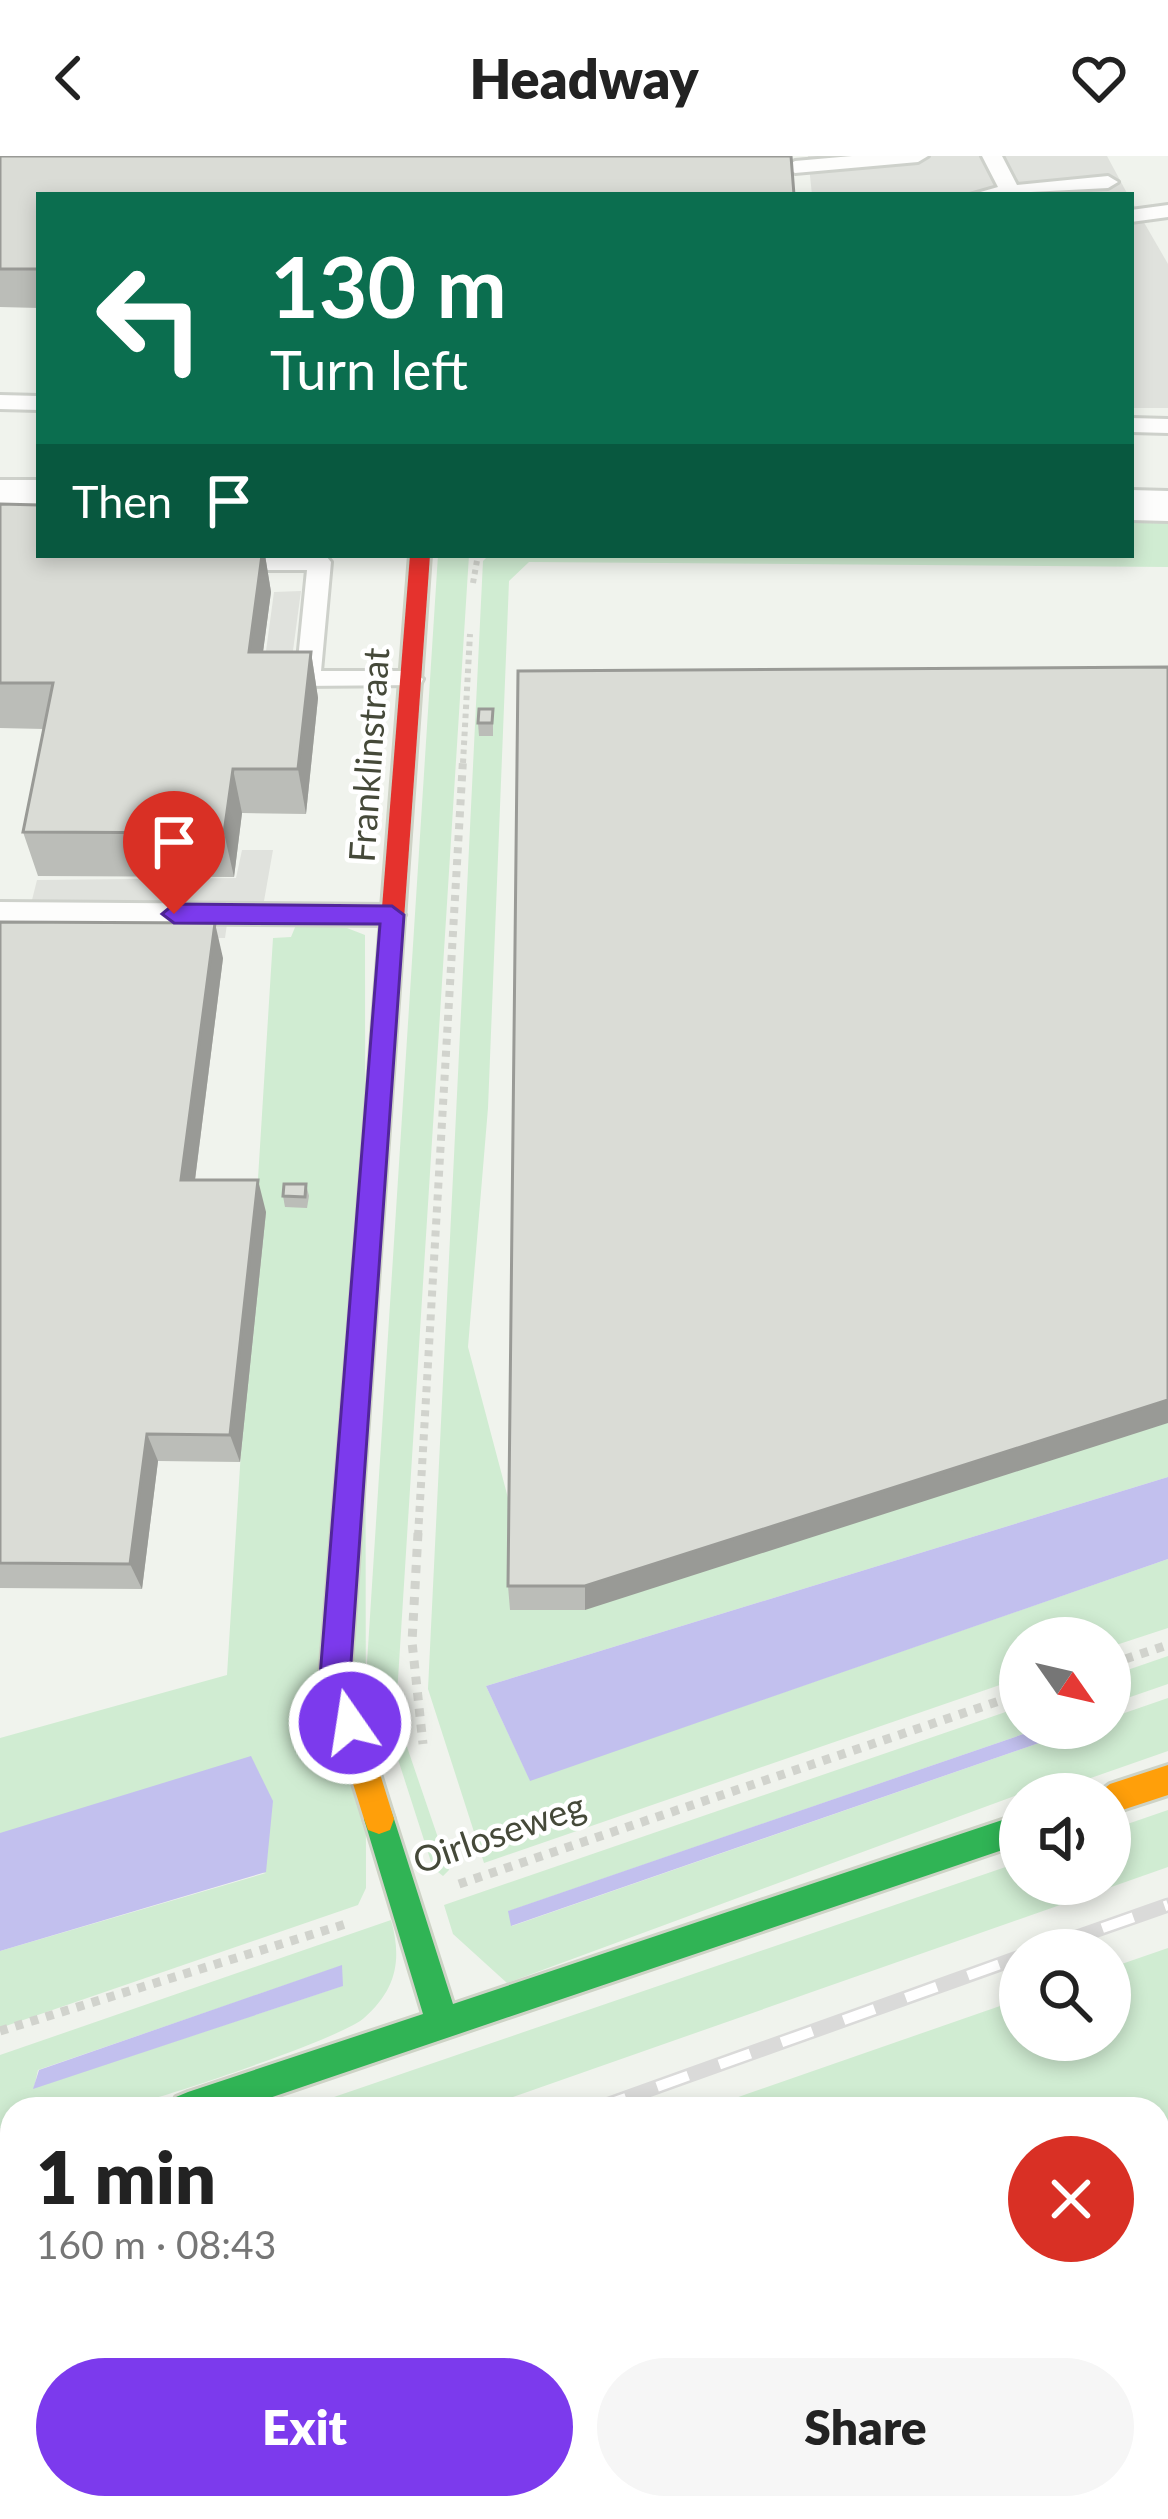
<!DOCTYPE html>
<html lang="en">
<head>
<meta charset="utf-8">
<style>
  body { margin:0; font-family:Lato,sans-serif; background:#f6f6f6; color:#222; height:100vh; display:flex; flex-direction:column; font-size:45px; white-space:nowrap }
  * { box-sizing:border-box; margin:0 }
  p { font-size:39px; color:#767676 }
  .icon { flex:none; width:66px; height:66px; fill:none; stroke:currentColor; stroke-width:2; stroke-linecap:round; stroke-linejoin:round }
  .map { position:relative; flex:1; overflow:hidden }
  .sheet { position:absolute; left:0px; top:1941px; width:1170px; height:423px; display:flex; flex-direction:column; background:#fff; border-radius:36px 36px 0 0; box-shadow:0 6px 18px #0003 }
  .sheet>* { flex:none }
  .hud { position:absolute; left:36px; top:36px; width:1098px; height:366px; border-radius:0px; box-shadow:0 6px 18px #0003; background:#0b6e4f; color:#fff; overflow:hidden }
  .needle { width:78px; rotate:124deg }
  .controls { position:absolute; left:999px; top:1461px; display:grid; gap:24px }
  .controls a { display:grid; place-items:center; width:132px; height:132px; border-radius:50%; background:#fff; box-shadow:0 6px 18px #0003; font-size:60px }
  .pin { position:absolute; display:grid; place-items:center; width:102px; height:102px; color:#fff; margin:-123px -51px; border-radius:50% 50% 50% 0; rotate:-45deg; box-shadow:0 0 12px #0007 }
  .pin .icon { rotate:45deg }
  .me { position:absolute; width:132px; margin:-66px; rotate:347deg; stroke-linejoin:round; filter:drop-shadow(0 0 9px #0008) }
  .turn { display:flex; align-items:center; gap:42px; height:252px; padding:0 36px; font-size:54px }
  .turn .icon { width:156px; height:156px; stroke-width:2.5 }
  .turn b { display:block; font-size:84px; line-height:102px }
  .then { display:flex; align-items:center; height:114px; padding:0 36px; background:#0003; gap:24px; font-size:45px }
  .round { display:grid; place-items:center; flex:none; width:126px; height:126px; border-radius:63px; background:#f6f6f6 }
  .headline { display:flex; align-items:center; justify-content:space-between; height:204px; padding:0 36px }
  h1 { font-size:72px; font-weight:800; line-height:90px }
  .action { display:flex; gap:24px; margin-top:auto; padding:24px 36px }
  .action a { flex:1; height:138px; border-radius:72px; background:#7c3aed; color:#fff; font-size:48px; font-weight:800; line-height:138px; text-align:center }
  .action a+a { background:#f6f6f6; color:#222 }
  header { display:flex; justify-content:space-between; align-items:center; height:156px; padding:0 36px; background:#fff; font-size:54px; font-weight:800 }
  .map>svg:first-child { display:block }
  .industrial { fill:#e2e5dd }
  .green { fill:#d0ecd2; fill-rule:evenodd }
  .parking { fill:#e0e2dd }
  .water { fill:#c2c0ee }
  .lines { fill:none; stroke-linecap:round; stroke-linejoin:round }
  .lane-casing { stroke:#ced1cb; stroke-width:6 }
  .street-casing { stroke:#ced1cb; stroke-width:6 }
  .fast-casing { stroke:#ced3c6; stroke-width:6 }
  .slow-casing { stroke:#ced3c6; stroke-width:6 }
  .jam-casing { stroke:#ced3c6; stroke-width:6 }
  .path-far2 { stroke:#d1d3cd; stroke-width:6; stroke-dasharray:4.5 4.5; stroke-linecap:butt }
  .path-far1 { stroke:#d1d3cd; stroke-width:8; stroke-dasharray:6 6; stroke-linecap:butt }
  .path { stroke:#d1d3cd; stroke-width:9; stroke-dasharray:8 8; stroke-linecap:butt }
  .lane { fill:#fdfdfc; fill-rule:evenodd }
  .street { fill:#fdfdfc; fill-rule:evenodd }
  .fast { fill:#30b455; fill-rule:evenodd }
  .slow { fill:#ff9f0a; fill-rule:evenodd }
  .jam { fill:#e5322d; fill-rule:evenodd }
  .rail-casing { stroke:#dadad9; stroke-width:15 }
  .rail { stroke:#fff; stroke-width:10; stroke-dasharray:33; stroke-linecap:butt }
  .wall { fill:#bbbdb8 }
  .shaded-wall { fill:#999a96 }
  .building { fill:#dadcd6; stroke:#999a96; stroke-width:3 }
  .route { fill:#7c3aed; stroke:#51269a; stroke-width:3 }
  .labels { text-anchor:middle; stroke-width:9; stroke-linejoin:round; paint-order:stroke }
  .street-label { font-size:36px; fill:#454939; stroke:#fff }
</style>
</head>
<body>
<header><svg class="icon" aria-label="back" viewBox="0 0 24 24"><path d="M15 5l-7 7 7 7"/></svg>Headway<svg class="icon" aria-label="heart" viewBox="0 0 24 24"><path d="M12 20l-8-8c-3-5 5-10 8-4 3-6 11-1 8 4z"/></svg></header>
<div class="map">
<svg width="1168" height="2363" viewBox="0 0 1168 2363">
  <rect width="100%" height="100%" fill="#f0f3ed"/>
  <path class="industrial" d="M1168,1933V2363H40L69,2352H1158V1953Z"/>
  <g class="green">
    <path d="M1131,363H1168V411L529,406L509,425L488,952L468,1191L534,1440L1168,1230V1321L486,1530L530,1624L1168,1403V1472L1110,1491V1482H1020V1522L484,1707L428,1533L483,405L489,399H1131Z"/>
    <path d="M438,399H469L397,1539L406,1588L449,1714L443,1720L433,1712L367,1507Z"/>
    <path d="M296,769L347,772L365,779L366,1732L358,1749L0,1872V1795L266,1717L0,1677V1582L227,1519L273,782L291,781Z"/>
    <path d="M1168,1500V1528L1110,1548V1520Z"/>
    <path d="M1168,1542V1595L1045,1638H1020L507,1827L453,1778L444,1749L1020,1551V1572H1041L509,1755L512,1770L1082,1572H1110V1562Z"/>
    <path d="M1168,1654V1711L479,1953H299L1020,1706V1728H1110V1674Z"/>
    <path d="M391,1764C402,1803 397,1833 364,1862C343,1882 147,1948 113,1953C81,1958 44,1953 12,1953V1978L0,1972V1899ZM341,1810L342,1830L34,1932L38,1914Z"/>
    <path d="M1168,1792V1966L1158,1970V1953H704L1020,1843V1884H1110V1812Z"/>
    <path d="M12,2193V2352H123L93,2363H0V2198Z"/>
  </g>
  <g class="parking">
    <path d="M808,0H1107L1128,39H812Z"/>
    <path d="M1131,44L1168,108V252H1131Z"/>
    <path d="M301,435L287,539H260L274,436Z"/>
    <path d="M242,694H273L264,745L230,747L225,782L23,780L37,724L236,722Z"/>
  </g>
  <g class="water">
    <path d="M1168,1321V1403L530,1625L486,1530Z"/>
    <path d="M1041,1572H1082L511,1770L508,1755Z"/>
    <path d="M251,1600L273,1645L266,1716L0,1795V1677Z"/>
    <path d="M342,1809L343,1830L33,1933L39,1914Z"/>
  </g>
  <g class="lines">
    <defs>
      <g id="lane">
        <path d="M852,0H928L918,6L795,17L785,11L795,5Z"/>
        <path d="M982,0H1002L1017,29L1108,20L1118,26L1108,32L970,39L998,31Z"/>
        <path d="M1168,49V61L1131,66V54Z"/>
        <path d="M0,239L39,240V254L0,253Z"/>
        <path d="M1131,262L1168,263V277L1131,276Z"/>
        <path d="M223,399L327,401L331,406L321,515H411L423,523L420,529L299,530L296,524L307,414H226L214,406Z"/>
        <path d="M0,746L392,749L405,759L392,769L0,766Z"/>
        <path d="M295,2352H360L356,2363H291Z"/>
        <path d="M1060,2352H1101L1105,2363H1064Z"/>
      </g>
      <g id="street">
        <rect x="0" y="324" width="39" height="30"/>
        <path d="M1131,334L1168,335V365L1131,364Z"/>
      </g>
      <path id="fast" d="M379,1648L390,1652L394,1663L453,1848L1020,1658V1688L237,1953H171L176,1941L188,1936L423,1858L364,1663L368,1652Z"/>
      <g id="slow">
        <path d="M363,1143L372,1147L376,1155L350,1521L394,1663L390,1674L379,1678L368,1674L364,1663L320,1521L350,1155L354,1147Z"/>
        <path d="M1168,1609V1639L1110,1658V1638H1097L1110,1628Z"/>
      </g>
      <g id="jam">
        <path d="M410,399H430L376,1155L372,1163H354L350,1155Z"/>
        <path d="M12,1996V2030L0,2034V2000Z"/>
      </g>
    </defs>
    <use href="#lane" class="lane-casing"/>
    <use href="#street" class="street-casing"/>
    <use href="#fast" class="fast-casing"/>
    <use href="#slow" class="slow-casing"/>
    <use href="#jam" class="jam-casing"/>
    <g class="path-far2">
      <path d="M473,427L478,399"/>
      <path d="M463,607L470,478"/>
    </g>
    <path class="path-far1" d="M418,1380L463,604"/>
    <g class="path">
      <path d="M418,1377L412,1486L423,1588"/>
      <path d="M1110,1508L1168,1489"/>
      <path d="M459,1728L1020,1538"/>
      <path d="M0,1875L349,1767"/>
    </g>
    <use href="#lane" class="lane"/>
    <use href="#street" class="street"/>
    <use href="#fast" class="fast"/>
    <use href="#slow" class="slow"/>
    <use href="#jam" class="jam"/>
    <defs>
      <g id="rail">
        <path d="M1040,1794L1168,1749"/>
        <path d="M595,1953L1020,1801"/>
        <path d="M0,2163L12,2159"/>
      </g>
    </defs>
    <use href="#rail" class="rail-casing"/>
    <use href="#rail" class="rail"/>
  </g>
  <g class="wall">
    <path d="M0,0L39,39V152L0,151Z"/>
    <path d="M0,348L39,399H265L271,436L263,496H311L318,542L306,658L242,657L234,721L38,720L23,676L44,573L0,572Z"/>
    <path d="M1168,511L585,1454H510L508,1430Z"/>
    <path d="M493,553V580H479L478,567Z"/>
    <path d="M0,766L223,802L195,1024L266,1056L240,1306L158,1305L142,1433L0,1432Z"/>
    <path d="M306,1028L309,1040L307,1052L285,1051L283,1040Z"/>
    <path d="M1168,2204V2240L1158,2216V2208Z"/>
    <path d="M794,2352H1047L1051,2363H767Z"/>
  </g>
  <g class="shaded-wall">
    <path d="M262,399H265L271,436L257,541L249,496Z"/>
    <path d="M311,496L318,542L306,658L298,613Z"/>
    <path d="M233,613L242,657L234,721L224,677Z"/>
    <path d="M215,767L223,802L191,1055L181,1024Z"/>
    <path d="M258,1024L266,1056L240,1306L230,1279Z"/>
    <path d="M1168,1244V1267L585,1454V1430Z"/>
    <path d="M147,1278L158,1305L142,1433L130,1408Z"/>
  </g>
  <g class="building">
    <path d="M0,0H791L794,39H39V113H0Z"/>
    <path d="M0,348L39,349V399H262L249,496H311L298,613H233L224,677L23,676L53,527H0Z"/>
    <path d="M1168,511V1244L585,1430H508L518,515Z"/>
    <path d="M479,553H493L492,567H478Z"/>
    <path d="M0,766L215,767L181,1024H258L230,1279L147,1278L130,1408L0,1407Z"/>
    <path d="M284,1028H306L305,1041L283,1040Z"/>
    <path d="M492,2352H597L600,2363H464Z"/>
    <path d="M808,2352H1047L1051,2363H780Z"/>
  </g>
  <path class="route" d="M174,748L392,750L404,759L350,1521L365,1567L361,1577L350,1581L339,1577L320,1521L380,768L174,767L162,758Z"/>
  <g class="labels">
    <g class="street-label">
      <text transform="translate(369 599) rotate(-86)" y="13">Franklinstraat</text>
      <text transform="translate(499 1677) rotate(-19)" y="13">Oirloseweg</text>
    </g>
  </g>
</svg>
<div class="controls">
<a><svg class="needle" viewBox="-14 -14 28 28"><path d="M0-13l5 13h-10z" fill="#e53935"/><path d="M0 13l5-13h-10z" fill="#767676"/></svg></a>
<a><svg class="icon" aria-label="sound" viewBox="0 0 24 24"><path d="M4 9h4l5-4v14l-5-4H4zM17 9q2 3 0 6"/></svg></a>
<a><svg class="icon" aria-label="search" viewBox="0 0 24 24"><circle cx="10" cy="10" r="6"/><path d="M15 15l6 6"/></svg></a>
</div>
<div class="pin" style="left:174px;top:758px;background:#d93025"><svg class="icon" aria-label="arrive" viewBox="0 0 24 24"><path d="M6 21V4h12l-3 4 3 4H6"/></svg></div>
<svg class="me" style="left:350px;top:1567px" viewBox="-20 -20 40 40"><circle r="17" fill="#7c3aed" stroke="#fff" stroke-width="3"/><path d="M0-11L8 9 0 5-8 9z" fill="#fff"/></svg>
<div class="hud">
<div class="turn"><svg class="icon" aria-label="left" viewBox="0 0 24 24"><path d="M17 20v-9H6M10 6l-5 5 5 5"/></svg><div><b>130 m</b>Turn left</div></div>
<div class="then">Then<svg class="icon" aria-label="arrive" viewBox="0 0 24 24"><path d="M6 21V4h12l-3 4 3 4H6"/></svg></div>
</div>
<section class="sheet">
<div class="headline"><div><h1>1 min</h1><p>160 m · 08:43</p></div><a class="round" style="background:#d93025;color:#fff"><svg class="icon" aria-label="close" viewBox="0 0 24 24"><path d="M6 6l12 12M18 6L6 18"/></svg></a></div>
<div class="action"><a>Exit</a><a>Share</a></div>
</section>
</div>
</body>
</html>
